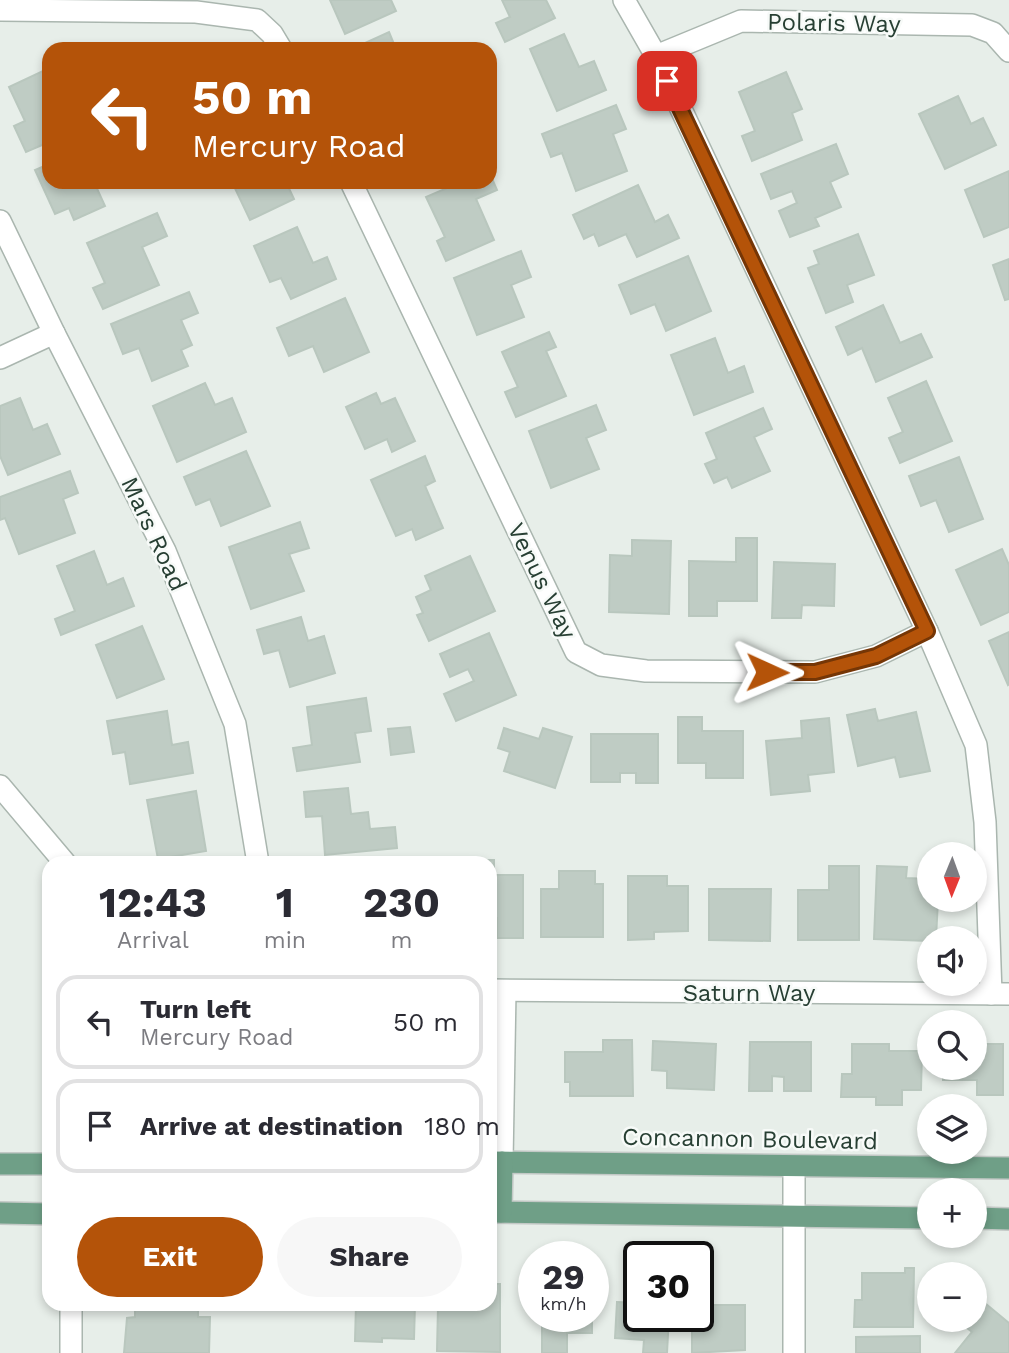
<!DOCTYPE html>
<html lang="en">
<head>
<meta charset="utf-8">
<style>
  body { margin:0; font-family:"Work Sans",sans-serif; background:#f7f7f7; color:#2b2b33; height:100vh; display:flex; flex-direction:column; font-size:26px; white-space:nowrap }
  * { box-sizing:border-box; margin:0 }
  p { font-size:23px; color:#7c7c81 }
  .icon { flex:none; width:38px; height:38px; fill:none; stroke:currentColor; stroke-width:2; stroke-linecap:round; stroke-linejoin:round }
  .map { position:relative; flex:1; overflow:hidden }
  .details { position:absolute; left:42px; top:856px; width:455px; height:455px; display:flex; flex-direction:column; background:#fff; border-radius:21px; box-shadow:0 4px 10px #0003 }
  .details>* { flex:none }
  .guide { position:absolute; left:42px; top:42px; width:455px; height:147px; border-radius:21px; box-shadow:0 4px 10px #0003; background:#b45309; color:#fff; overflow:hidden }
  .needle { width:46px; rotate:181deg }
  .controls { position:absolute; left:917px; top:842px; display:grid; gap:14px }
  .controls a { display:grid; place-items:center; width:70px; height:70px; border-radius:50%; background:#fff; box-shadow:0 4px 10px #0003; font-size:35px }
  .speed { position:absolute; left:518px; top:1241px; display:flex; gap:14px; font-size:35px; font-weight:700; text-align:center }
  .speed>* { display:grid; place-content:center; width:91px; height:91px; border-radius:50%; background:#fff; box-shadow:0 4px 10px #0003; line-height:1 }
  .speed small { font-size:18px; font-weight:400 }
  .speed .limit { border:4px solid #111; border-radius:10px; background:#fff; color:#111 }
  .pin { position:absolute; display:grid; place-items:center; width:60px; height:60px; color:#fff; margin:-30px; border-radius:14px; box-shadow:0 4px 10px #0006 }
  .me { position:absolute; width:77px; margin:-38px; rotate:91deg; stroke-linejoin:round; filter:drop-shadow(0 0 5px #0008) }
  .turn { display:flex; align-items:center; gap:24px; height:147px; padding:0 35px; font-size:32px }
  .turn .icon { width:91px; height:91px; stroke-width:2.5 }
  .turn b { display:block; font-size:49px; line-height:60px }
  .eta { display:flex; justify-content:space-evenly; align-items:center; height:119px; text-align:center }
  .eta b { font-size:42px; font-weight:700; line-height:49px }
  .action { display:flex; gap:14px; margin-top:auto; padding:14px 35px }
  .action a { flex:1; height:80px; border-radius:42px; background:#b45309; color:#fff; font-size:28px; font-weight:700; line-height:80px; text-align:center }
  .action a+a { background:#f7f7f7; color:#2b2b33 }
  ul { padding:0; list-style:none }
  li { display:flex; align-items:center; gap:21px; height:94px; margin:0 14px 10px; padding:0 21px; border:4px solid #e1e1e2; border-radius:21px }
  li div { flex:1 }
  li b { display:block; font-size:26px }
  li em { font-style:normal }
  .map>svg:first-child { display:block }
  .building { fill:#bfccc4; stroke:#b9c7be; stroke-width:2 }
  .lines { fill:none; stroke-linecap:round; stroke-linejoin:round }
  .minor-casing { stroke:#aab6af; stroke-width:24 }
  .major-casing { stroke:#c3c9c6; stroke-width:24 }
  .minor { stroke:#fff; stroke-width:21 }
  .major { stroke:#6f9f87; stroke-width:21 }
  .route-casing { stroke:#753606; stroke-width:18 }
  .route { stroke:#b45309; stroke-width:12 }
  .labels { text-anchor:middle; stroke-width:5; stroke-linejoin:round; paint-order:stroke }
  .street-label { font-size:24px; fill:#273f33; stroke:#f7faf8 }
</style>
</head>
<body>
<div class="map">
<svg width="1009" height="1353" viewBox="0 0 1009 1353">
  <rect width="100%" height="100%" fill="#e7eee9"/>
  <g class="building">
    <path d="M330,0H391L396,11L345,34Z"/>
    <path d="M502,0H546L555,18L505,42L496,23L510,17Z"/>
    <path d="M389,32L396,49H352Z"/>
    <path d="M564,34L579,67L594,61L606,90L557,111L530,49Z"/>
    <path d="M45,70L49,79V142L26,152L14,126L25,121L9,87Z"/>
    <path d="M786,72L802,109L792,113L802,140L752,161L742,136L755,131L739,92Z"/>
    <path d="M958,96L971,124L983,118L996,145L945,169L919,114Z"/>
    <path d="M616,105L626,129L613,134L627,171L576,191L562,153L551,157L542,134Z"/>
    <path d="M836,144L848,174L830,182L841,207L815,218L819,226L790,237L779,211L797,203L792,191L771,199L761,174Z"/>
    <path d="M49,164V182H94L105,206L74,220L69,208L55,214L35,170Z"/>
    <path d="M1009,171V227L984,237L965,190Z"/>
    <path d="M490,174L497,190L476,199L494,240L446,261L437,241L445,237L426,197L461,182H490Z"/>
    <path d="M232,182H286L294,199L250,220Z"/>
    <path d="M638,185L655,222L668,215L679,238L637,257L626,234L599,246L594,234L584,239L573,215Z"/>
    <path d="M157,213L167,236L142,247L159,285L103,309L93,288L105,283L87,243Z"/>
    <path d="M297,227L313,263L327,257L336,279L291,299L281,278L270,282L254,246Z"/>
    <path d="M858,234L874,275L847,285L853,302L826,313L808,268L819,264L814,251Z"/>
    <path d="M521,251L531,277L511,285L524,317L477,335L454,278Z"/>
    <path d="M688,256L711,311L666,331L655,304L631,314L619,285Z"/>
    <path d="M1009,259V299L1005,300L993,265Z"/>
    <path d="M189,292L198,313L181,320L192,345L181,350L188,366L152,381L139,348L123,354L111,324Z"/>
    <path d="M345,298L369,352L324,372L313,346L289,356L277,328Z"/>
    <path d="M883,305L900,343L921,334L932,357L876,382L862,348L848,355L836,327Z"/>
    <path d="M549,332L556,347L546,351L566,396L516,417L505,392L518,387L502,352Z"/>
    <path d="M715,338L728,373L744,366L753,392L694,415L671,355Z"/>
    <path d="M926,381L952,441L900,463L889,438L903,432L888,398Z"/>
    <path d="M205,383L215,405L232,398L246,432L177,462L153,406Z"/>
    <path d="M376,393L381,404L395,398L415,441L392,452L387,439L365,449L346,407Z"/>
    <path d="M20,398L33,430L47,424L60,454L8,475L0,456V406Z"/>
    <path d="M596,405L606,430L586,438L599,469L551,488L529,431Z"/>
    <path d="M763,408L772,429L754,437L770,471L732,488L727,477L714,483L705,464L717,459L706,433Z"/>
    <path d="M246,451L270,506L221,526L210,499L196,505L184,477Z"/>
    <path d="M425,456L435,481L425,486L443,528L416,540L412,529L396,536L371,480Z"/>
    <path d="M959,457L983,519L949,532L936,500L921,506L909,476Z"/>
    <path d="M70,471L78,493L63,499L75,533L19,554L5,518L0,520V497Z"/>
    <path d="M300,522L309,548L289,554L304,591L251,609L229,547Z"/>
    <path d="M736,538H757V601H717V616H689V561L736,562Z"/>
    <path d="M632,540L671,541L669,614L609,612L610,555L632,556Z"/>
    <path d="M1002,549L1009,565V612L981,625L956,570Z"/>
    <path d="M94,551L107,585L123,578L134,606L61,635L55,619L75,611L57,566Z"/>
    <path d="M470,556L495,611L429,641L417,615L423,613L416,597L431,590L425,576Z"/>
    <path d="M774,562L835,564L834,606L802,605L801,618H772Z"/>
    <path d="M301,617L308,641L324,636L335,673L290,687L279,650L264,654L257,630Z"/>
    <path d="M142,626L164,679L117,698L96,645Z"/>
    <path d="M1009,632V684L1008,685L989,641Z"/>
    <path d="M489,633L516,695L456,721L444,694L474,681L468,669L450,677L440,654Z"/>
    <path d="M366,698L371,731L355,733L360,762L297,771L293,748L312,745L307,707Z"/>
    <path d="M875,709L878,721L916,712L930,771L900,777L895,757L858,766L847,715Z"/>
    <path d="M167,711L172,745L188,742L193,773L130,784L125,752L113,754L107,721Z"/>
    <path d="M678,717H702V731H743V778H706V763H678Z"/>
    <path d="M829,718L834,772L808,775L810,791L771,795L766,741L802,738L801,721Z"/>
    <path d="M410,727L414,752L391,755L388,729Z"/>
    <path d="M504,728L539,739L543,728L572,737L555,788L504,771L510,752L498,748Z"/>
    <path d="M591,734H658V783H636V773H620V782H591Z"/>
    <path d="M348,788L351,814L368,812L370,829L395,827L397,848L325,855L322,816L306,817L304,792Z"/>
    <path d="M196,791L206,851L158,859L147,800Z"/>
    <path d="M462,860H494V875H523V938H497V918H490V863H462Z"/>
    <path d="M829,866H859V940H798V890H829Z"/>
    <path d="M877,866L907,867L906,878L929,879V900H938L936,938H929V941L874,939Z"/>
    <path d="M559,871H595V884H603V937H541V889H559Z"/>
    <path d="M628,876H667V886H688V931L654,932V939L628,940Z"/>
    <path d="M709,889H771L770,941L709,940Z"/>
    <path d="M603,1040H632L633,1096H570V1082H565V1052H603Z"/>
    <path d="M653,1041L716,1044L714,1090L667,1088V1071L652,1070Z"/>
    <path d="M750,1042H811V1091H784V1077L772,1076V1091H749Z"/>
    <path d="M852,1044H889V1051H922L921,1090H902V1105H876V1097H841L842,1074H852Z"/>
    <path d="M975,1044H1003V1095H977V1080H943V1068H975Z"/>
    <path d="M905,1268H914L913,1327H854L855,1300H862V1273H905Z"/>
    <path d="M490,1284H500V1352L437,1351L438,1307H470V1304H490Z"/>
    <path d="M980,1299L1009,1323V1353H955L972,1332L961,1323L963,1320H975V1305Z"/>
    <path d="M617,1302L639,1303V1316H669L667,1353H643L644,1340L615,1338Z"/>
    <path d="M135,1304H198V1317H210L209,1353H124L127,1318L135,1317Z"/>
    <path d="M356,1304H415L414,1339L382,1338V1342L355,1341Z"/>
    <path d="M698,1305H745V1350L692,1353V1316H698Z"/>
    <path d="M542,1316H592V1333H567V1353H542Z"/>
    <path d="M920,1336V1353H856V1337Z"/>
  </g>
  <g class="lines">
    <defs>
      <g id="minor">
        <path d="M624,0L656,56L927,631L976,745L985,822L991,994"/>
        <path d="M0,10L196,12L257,20L272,34L281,49"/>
        <path d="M656,56L741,21L972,25L993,33L1009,51"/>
        <path d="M351,182L576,652L601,665L646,671L815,672L876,656L927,631"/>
        <path d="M0,221L54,333L165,551L235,724L258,863"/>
        <path d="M0,358L54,333"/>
        <path d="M0,786L65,863"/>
        <path d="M490,990L1009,994"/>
        <path d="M502,1162L505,991"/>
        <path d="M794,1167V1353"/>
        <path d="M71,1353V1304"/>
      </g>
      <g id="major">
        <path d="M490,1162L1009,1168"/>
        <path d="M0,1164H49"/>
        <path d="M490,1212L929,1218"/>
        <path d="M501,1212L502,1162"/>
        <path d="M0,1213L49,1214"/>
        <path d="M975,1218L1009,1219"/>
      </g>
    </defs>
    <use href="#minor" class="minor-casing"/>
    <use href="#major" class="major-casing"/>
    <use href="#minor" class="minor"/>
    <use href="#major" class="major"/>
  </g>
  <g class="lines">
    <defs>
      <path id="route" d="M667,81L927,631L876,656L815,672H767"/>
    </defs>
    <use href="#route" class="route-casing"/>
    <use href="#route" class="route"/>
  </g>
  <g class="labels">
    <g class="street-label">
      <text transform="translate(834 23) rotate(1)" y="8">Polaris Way</text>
      <text transform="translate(154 534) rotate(65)" y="8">Mars Road</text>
      <text transform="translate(542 581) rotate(64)" y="8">Venus Way</text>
      <text x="749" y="1001">Saturn Way</text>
      <text transform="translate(750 1139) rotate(1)" y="8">Concannon Boulevard</text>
    </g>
  </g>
</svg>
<div class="controls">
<a><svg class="needle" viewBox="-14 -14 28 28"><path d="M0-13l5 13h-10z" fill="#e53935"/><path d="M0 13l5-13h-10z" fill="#7c7c81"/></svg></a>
<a><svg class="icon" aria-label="sound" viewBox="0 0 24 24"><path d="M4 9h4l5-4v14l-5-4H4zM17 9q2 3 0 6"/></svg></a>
<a><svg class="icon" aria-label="search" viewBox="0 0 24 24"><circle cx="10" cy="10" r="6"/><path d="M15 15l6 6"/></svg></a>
<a><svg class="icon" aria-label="layers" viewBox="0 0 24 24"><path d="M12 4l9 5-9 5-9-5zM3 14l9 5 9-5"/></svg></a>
<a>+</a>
<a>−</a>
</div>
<div class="speed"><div>29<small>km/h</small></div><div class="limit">30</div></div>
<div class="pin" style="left:667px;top:81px;background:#d93025"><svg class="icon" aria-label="arrive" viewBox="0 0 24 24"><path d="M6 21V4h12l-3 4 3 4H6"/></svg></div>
<svg class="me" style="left:767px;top:672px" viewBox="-20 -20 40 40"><path d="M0-17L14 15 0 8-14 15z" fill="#b45309" stroke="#fff" stroke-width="4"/></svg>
<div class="guide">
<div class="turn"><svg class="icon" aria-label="left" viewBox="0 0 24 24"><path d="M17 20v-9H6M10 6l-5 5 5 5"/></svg><div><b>50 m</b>Mercury Road</div></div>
</div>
<section class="details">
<div class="eta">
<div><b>12:43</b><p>Arrival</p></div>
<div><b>1</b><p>min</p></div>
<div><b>230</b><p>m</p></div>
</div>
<ul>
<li><svg class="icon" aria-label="left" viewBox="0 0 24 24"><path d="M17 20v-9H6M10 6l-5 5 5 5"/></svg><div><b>Turn left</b><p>Mercury Road</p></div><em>50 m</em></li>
<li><svg class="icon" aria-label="arrive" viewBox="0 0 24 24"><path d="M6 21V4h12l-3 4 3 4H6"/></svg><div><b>Arrive at destination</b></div><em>180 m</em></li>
</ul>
<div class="action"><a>Exit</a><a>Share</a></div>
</section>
</div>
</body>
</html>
